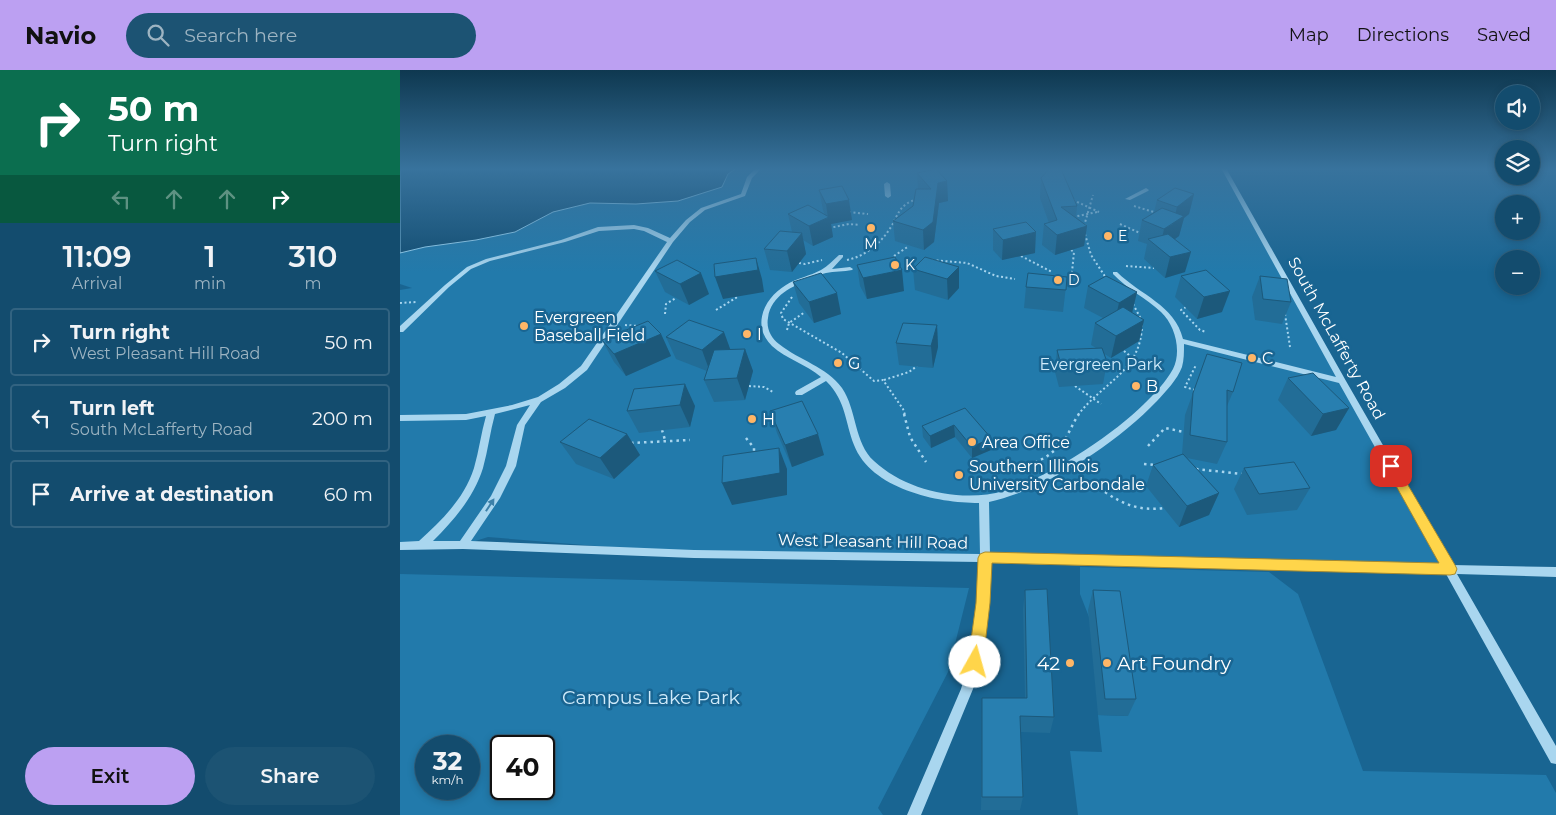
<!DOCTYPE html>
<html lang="en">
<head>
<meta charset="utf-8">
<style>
  body { margin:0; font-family:Montserrat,sans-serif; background:#1c5373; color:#f1f3f6; height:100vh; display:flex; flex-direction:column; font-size:19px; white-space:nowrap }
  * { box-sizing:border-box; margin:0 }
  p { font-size:16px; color:#9db4c2 }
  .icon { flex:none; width:28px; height:28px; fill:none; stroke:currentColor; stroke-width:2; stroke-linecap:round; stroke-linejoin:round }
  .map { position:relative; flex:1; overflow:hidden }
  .details { display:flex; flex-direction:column; background:#134c6e; width:400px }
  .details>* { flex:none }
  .top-card { background:#0b6e4f; color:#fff; overflow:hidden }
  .buttons { position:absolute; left:1095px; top:15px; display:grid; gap:10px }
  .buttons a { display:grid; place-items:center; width:45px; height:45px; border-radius:50%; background:#134c6e; box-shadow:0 2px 8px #0003,0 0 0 1px #326381; font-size:25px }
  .speed { position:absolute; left:15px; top:665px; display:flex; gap:10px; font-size:25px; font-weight:700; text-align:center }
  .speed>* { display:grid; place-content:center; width:65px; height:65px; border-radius:50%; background:#134c6e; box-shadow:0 2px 8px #0003,0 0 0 1px #326381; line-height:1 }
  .speed small { font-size:12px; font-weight:400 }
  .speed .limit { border:2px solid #111; border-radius:8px; background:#fff; color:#111 }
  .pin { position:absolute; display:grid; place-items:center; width:42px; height:42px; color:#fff; margin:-21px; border-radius:10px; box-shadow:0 2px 8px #0006 }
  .me { position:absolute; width:55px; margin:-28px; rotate:7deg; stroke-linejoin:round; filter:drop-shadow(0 0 4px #0008) }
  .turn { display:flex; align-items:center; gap:18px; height:105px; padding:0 25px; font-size:22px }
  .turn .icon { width:65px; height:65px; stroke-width:2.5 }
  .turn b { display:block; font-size:35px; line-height:42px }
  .lanes { display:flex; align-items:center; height:48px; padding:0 25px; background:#0003; justify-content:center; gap:25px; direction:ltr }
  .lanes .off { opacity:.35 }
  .eta { display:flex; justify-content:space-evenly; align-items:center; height:85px; text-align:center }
  .eta b { font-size:30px; font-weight:600; line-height:35px }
  .primary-button { display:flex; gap:10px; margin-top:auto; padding:10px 25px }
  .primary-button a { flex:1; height:58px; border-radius:30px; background:#bca0f2; color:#111; font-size:20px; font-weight:600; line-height:58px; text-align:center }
  .primary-button a+a { background:#1c5373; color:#f1f3f6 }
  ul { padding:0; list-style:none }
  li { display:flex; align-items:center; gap:15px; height:68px; margin:0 10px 8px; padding:0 15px; border:2px solid #326381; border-radius:5px }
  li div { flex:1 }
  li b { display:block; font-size:19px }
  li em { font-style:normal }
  header { display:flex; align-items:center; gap:30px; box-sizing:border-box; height:70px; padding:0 25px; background:#bca0f2; color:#111 }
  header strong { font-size:24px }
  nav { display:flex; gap:28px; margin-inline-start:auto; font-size:18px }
  .search { width:350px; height:45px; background:#1c5373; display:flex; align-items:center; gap:12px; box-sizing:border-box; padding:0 18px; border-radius:28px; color:#9db4c2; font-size:19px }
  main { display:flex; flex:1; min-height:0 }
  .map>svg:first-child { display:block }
  .green { fill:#227aab; fill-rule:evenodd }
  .water { fill:#114c70; stroke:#9cd4f1 }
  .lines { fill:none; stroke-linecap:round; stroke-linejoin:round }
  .path-far1 { stroke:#a9d6ef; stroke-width:2; stroke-dasharray:2 2.5; stroke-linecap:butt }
  .path { stroke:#a9d6ef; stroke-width:2.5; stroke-dasharray:2.5 4; stroke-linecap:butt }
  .minor { fill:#a9d6ef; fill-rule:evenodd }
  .wall { fill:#226d97 }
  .shaded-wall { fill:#1c597b }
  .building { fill:#287fb0; stroke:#1c597b }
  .oneway { fill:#3d81a9 }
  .route { fill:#ffd54a; stroke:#a68a30 }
  .poi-dot { fill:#ffb667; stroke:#196592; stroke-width:2 }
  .labels { text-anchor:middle; stroke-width:5; stroke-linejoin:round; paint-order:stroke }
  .far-poi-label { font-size:14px; fill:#fff; stroke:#196592; text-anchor:start }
  .poi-label { font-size:16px; fill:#fff; stroke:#196592; text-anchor:start }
  .street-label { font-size:16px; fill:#fff; stroke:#196592 }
  .park-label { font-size:16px; fill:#d0ebfb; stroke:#196592 }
  .near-poi-label { font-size:19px; fill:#fff; stroke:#196592; text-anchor:end }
  .near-park-label { font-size:19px; fill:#d0ebfb; stroke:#196592 }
</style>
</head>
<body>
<header>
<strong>Navio</strong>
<div class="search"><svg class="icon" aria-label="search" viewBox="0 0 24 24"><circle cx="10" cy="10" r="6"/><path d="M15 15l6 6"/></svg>Search here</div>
<nav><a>Map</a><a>Directions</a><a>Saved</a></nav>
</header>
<main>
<section class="details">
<div class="top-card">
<div class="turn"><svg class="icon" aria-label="right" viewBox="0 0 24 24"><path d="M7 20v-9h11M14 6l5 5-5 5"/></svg><div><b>50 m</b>Turn right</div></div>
<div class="lanes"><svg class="icon off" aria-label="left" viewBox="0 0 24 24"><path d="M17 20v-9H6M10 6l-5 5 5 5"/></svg><svg class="icon off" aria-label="ahead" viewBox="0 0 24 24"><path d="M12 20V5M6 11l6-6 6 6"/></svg><svg class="icon off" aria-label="ahead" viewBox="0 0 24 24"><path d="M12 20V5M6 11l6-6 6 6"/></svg><svg class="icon" aria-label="right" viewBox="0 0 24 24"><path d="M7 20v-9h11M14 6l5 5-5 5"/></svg></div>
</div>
<div class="eta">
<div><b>11:09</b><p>Arrival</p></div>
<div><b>1</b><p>min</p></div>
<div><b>310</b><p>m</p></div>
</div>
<ul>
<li><svg class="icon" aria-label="right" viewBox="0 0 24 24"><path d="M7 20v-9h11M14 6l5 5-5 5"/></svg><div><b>Turn right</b><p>West Pleasant Hill Road</p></div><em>50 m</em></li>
<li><svg class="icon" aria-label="left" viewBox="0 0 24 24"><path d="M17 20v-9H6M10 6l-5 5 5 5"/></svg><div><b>Turn left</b><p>South McLafferty Road</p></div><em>200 m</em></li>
<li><svg class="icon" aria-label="arrive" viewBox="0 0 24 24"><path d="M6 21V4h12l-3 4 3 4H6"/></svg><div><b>Arrive at destination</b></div><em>60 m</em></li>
</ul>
<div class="primary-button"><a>Exit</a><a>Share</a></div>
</section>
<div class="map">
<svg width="1156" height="745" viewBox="0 0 1156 745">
  <rect width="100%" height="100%" fill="#196592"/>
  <g class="green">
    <path d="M337,98H824L942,311L1050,499L294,484L88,467L63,475L0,474V220L12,218L0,214V183L25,177L76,170L115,162L153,142L190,133L236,134L278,131Z"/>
    <path d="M680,497L869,502L898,524L963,701L1146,705L1156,723V745H678L670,681L702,682L698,645L728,646L680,524Z"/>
    <path d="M0,504L569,518L548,602L478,738L483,745H0ZM69,676V719H26V676ZM144,676V719H101V676Z"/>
  </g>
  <path class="water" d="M0,98H337L328,104L322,117L278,131L236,134L190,133L153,142L115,162L76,170L25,177L0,183Z"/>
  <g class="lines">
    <g class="path-far1">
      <path d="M673,130L699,142"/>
      <path d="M734,136L757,143"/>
      <path d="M449,142L468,144"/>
      <path d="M673,147L697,142"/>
      <path d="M720,154L742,164"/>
      <path d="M684,156L693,125"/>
      <path d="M429,158L449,154L460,155"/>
      <path d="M685,164L691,185L706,208"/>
      <path d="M671,180L674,182L672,202"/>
      <path d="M494,186L509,176"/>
      <path d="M621,186L652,202"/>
      <path d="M447,190C466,186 481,173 491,157C499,143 499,135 517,129"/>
      <path d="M532,190L567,193L596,206L615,209"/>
      <path d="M399,193L405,194L422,190"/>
      <path d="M726,196L754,198"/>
      <path d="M392,227L381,243L383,249L442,283L474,311L483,310L503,339L505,345"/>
      <path d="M0,233L16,232"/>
      <path d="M733,234L741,249"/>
      <path d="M786,237L781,240L800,260L806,262"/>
      <path d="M316,240L339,226"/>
      <path d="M265,244L266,234L276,228"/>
      <path d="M885,244L890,277"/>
      <path d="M225,255L239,256"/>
      <path d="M387,260L389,253L405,242"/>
      <path d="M724,281L741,295"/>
      <path d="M484,310L509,302L517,296"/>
      <path d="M349,316L364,317L373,322"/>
      <path d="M675,316L701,334"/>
      <path d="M795,320L785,317L796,295"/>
      <path d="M678,345C702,313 742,301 742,254"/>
    </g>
    <g class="path">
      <path d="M504,344L510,367L526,392"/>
      <path d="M262,360L265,370"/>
      <path d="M346,368L354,378V383"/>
      <path d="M231,373L290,370"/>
      <path d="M748,376L765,358L784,362"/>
      <path d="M744,394L755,395"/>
      <path d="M578,398C604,406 642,396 661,374C669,365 672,354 679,344"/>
      <path d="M796,399L842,404"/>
      <path d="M705,422C724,435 740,441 764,438"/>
    </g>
    <g class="minor">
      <path d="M356,98H362L352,108L345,126L305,140L290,152L273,172L187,300L165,318L141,332L125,355L116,396L100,428L71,471L294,480L580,484L579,433C537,433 471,419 454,375C445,352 446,331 427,312L426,311L402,325H396L395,323L396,321L421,307C406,294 386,289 372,276C351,256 364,228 386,215C397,208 410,206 421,200C428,196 433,190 439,185H443V187L432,199L450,197L453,199L452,200C444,202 434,201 426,203C421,204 416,207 411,209C393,216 371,225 368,248C366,258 371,268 379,274C400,291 426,296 442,318C457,340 454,373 474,391C506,421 562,433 604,421C647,408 712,366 744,334C754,324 766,312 773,299C782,281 775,255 761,242C746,228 727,219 713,204V202H717C740,225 775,235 783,269L936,307L821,98H826L946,311L1052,495L1156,497V507L1057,504L1156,676V694L1151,693L1046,504L590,493L588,533L581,592L573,619L521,745H507L561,619L569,592L578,533L580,492L294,488L63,479L0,480V472L19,471C42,450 64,429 74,398C79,381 81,363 86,346L66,350L0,351V345L66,344L112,335L138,327L159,314L181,296L267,172L244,161L234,159L199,161L165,172L90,191L71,199L49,217L3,262H0V256L45,215L67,197L86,189L161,170L198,157L234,155L248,158L270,168L286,150L301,138L341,124L347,107ZM784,274L939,313L1041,495L590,484L589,432C647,419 716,374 757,331C766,321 777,310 782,297C784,290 784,282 784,274ZM130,335L117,355L106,396L91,426L60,471H33C54,450 74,427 83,398C88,380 90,362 95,344Z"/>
      <path d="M487,112L490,114L491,126L488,128L485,126L484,114Z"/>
      <path d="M746,118L749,120L748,121L730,130L725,129Z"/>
    </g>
  </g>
  <g class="wall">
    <path d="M517,103L547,111L548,131L539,133L534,172L524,180L495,171L493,151L513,136L518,119Z"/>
    <path d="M641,108L677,136L676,147L687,156L684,176L655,185L642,175L644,154L649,153L640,128Z"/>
    <path d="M419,120L452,150L431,154L433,167L413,176L403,170L406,184L392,202L370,200L364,179L392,162L388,144L425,145L423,140Z"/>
    <path d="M794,124L789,144L784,148L779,166L775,169L785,202L765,208L744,189L747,174L738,171L742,150L754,142L757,130Z"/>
    <path d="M593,159L635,183L602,190L593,180Z"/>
    <path d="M525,187L559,218L548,230L515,220L513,199Z"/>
    <path d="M457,195L504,221L467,229L460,216Z"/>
    <path d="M255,201L309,224L289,235L265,222Z"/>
    <path d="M781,206L822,242L797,249L775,227Z"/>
    <path d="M860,206L891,232L882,254L855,250L852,227Z"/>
    <path d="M667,207L663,242L624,238L626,217Z"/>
    <path d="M393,212L441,244L414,253L399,233Z"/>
    <path d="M688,216L737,222L732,243L744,250L739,271L711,288L703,283L707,292L703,314L659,317L655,302L657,280L696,278L691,275L695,253L703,248L684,238Z"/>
    <path d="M537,255L538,277L533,298L499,295L496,273Z"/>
    <path d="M261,264L271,286L226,306L214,292L202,270Z"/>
    <path d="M266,267L330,280L345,279L353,301L345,330L314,332L304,310L307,301L276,289Z"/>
    <path d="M807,284L833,322L827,336V372L817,394L787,388L819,423L809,445L779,457L746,416L753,395L782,384L785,345Z"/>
    <path d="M888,308L949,338L936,360L911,366L878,330Z"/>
    <path d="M234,319L295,336L290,357L239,363L227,341Z"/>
    <path d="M565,338L591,368V380L572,388L555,367L531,378L523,367L522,356Z"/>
    <path d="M370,341L424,385L392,397L377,363Z"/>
    <path d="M227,364L240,385L214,409L176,394L160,372Z"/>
    <path d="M844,398L910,418L897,440L847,445L834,419Z"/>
    <path d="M625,520L654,647L650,663L620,662L623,727L620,740H581L582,628H625L623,539Z"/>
    <path d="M693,520L736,629L728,646L698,645L688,540Z"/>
  </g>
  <g class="shaded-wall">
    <path d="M547,111L548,131L539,133L534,172L524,180L523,160L538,113Z"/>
    <path d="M794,124L789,144L784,148L779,166L761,179L760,178L764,159L773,154L777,137Z"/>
    <path d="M449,130L452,150L431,154L433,167L413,176L409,156L428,148L426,134Z"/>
    <path d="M687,156L684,176L655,185L657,165Z"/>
    <path d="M636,162L635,183L602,190L603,170Z"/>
    <path d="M402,163L406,184L392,202L387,181Z"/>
    <path d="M791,182L785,202L765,208L770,187Z"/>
    <path d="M356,188L362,209L364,222L323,229L315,207Z"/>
    <path d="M559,197V218L548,230L547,209Z"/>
    <path d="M502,200L504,221L467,229L463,208Z"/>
    <path d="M301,203L309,224L289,235L280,214Z"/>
    <path d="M830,221L822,242L797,249L804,227Z"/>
    <path d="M737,222L732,243L714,255L719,233Z"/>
    <path d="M437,223L441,244L414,253L409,232Z"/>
    <path d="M744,250L739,271L711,288L716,266Z"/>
    <path d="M537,255L538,277L533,298L531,276Z"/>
    <path d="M324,262L332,284L310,302L302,280Z"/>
    <path d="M261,264L271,286L226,306L214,284Z"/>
    <path d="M345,279L353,301L345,330L337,308Z"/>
    <path d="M285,314L295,336L290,357L280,335Z"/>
    <path d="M949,338L936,360L911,366L923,344Z"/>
    <path d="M554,355L555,367L531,378L530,366Z"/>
    <path d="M227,364L240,385L214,409L200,388Z"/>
    <path d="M418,364L424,385L392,397L385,375Z"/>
    <path d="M591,368V380L572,388V377Z"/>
    <path d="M379,378L387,399V425L332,435L322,413Z"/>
    <path d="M819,423L809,445L779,457L787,436Z"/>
  </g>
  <g class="building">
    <path d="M650,98L661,99L677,136L661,137L687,156L657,165L644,154L657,150L641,108Z"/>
    <path d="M536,99L547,111L538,113L533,152L523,160L493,151L513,136L516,119H531L517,103Z"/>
    <path d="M442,116L449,130L426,134L419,120Z"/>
    <path d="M775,118L794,124L777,137L757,130Z"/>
    <path d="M408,135L429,147L409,156L388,144Z"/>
    <path d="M762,138L784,146L764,159L742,150Z"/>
    <path d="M626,152L636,162L603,170L593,159Z"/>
    <path d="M380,161L402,163L387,181L364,179Z"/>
    <path d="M768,164L791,182L770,187L748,169Z"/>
    <path d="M495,187L502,200L463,208L457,195Z"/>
    <path d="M525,187L559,197L547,209L513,199Z"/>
    <path d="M356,188L358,200L315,207L314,194Z"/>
    <path d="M277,190L301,203L280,214L255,201Z"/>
    <path d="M806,200L830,221L804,227L781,206Z"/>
    <path d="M421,203L437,223L409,232L393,212Z"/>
    <path d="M628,203L667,207L666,220L626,217Z"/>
    <path d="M706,206L737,222L719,233L688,216Z"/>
    <path d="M860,206L887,209L891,232L863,229Z"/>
    <path d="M723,237L744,250L716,266L695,253Z"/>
    <path d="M289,250L324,262L302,280L266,267Z"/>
    <path d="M248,251L261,264L214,284L202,270Z"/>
    <path d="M503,253L537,255L531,276L496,273Z"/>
    <path d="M702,278L707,292L661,295L657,280Z"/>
    <path d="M345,279L337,308L304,310L314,280Z"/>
    <path d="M807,284L842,293L833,322L827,320V372L790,365L793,323Z"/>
    <path d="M913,303L949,338L923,344L888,308Z"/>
    <path d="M285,314L280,335L227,341L234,319Z"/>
    <path d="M402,331L418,364L385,375L370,341Z"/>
    <path d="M565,338L591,368L572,377L554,355L530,366L522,356Z"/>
    <path d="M189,349L227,364L200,388L160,372Z"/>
    <path d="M379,378L380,403L322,413L323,386Z"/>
    <path d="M783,384L819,423L787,436L753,395Z"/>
    <path d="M894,392L910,418L859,424L844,398Z"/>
    <path d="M647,519L654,647L620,646L623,727H582V628H627L625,520Z"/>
    <path d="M693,520L720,521L736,629H705Z"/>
  </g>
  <defs><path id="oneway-solid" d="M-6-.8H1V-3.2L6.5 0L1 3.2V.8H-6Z" transform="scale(1.25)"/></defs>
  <use class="oneway" href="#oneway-solid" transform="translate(90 435) rotate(-57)"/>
  <linearGradient id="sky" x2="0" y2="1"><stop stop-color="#0e3850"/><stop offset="0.49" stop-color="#38739d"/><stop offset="1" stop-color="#38739d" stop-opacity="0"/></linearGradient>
  <rect width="1156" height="202" fill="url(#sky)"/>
  <path class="route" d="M991,392L995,393L1055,495L1057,499L1055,504L1050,505L592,493L590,533L583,592L581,597L575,599L570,597L568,592L576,533L578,488L580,484L585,482L1039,493L985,396Z"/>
  <g class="poi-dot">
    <circle cx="471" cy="158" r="5"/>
    <circle cx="708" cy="166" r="5"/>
    <circle cx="495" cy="195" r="5"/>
    <circle cx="658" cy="210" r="5"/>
    <circle cx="124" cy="256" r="5"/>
    <circle cx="347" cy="264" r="5"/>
    <circle cx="852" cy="288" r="5"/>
    <circle cx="438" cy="293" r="5"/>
    <circle cx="736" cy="316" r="5"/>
    <circle cx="352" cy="349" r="5"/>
    <circle cx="572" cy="372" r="5"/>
    <circle cx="559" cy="405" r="5"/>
    <circle cx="670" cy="593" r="5"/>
    <circle cx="707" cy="593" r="5"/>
  </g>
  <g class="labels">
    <g class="far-poi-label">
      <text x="718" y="171">E</text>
      <text x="471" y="179" text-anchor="middle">M</text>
      <text x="505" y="200">K</text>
      <text x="668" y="215">D</text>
    </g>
    <g class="poi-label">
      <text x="134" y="253">Evergreen<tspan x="134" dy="18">Baseball Field</tspan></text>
      <text x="357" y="270">I</text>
      <text x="862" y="294">C</text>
      <text x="448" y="299">G</text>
      <text x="746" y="322">B</text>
      <text x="362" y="355">H</text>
      <text x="582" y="378">Area Office</text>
      <text x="569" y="402">Southern Illinois<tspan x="569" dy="18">University Carbondale</tspan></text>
    </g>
    <g class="street-label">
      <text transform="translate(937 268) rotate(61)" y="6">South McLafferty Road</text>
      <text transform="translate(473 471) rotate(1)" y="6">West Pleasant Hill Road</text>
    </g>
    <g class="park-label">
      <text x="701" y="300">Evergreen Park</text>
    </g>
    <g class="near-poi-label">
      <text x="660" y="600">42</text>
      <text x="717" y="600" text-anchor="start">Art Foundry</text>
    </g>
    <g class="near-park-label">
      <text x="251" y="634">Campus Lake Park</text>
    </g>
  </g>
</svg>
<div class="buttons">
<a><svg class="icon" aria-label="sound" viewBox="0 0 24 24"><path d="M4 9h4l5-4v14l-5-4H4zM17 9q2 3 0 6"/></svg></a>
<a><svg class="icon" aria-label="layers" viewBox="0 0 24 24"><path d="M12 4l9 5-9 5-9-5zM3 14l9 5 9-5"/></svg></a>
<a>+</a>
<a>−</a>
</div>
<div class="speed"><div>32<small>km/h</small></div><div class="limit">40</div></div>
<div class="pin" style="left:991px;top:396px;background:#d93025"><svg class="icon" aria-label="arrive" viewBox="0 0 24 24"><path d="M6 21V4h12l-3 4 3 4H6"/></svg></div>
<svg class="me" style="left:575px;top:592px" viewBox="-20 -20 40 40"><circle r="19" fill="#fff"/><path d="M0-13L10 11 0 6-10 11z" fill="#ffd54a"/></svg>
</div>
</main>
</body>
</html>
